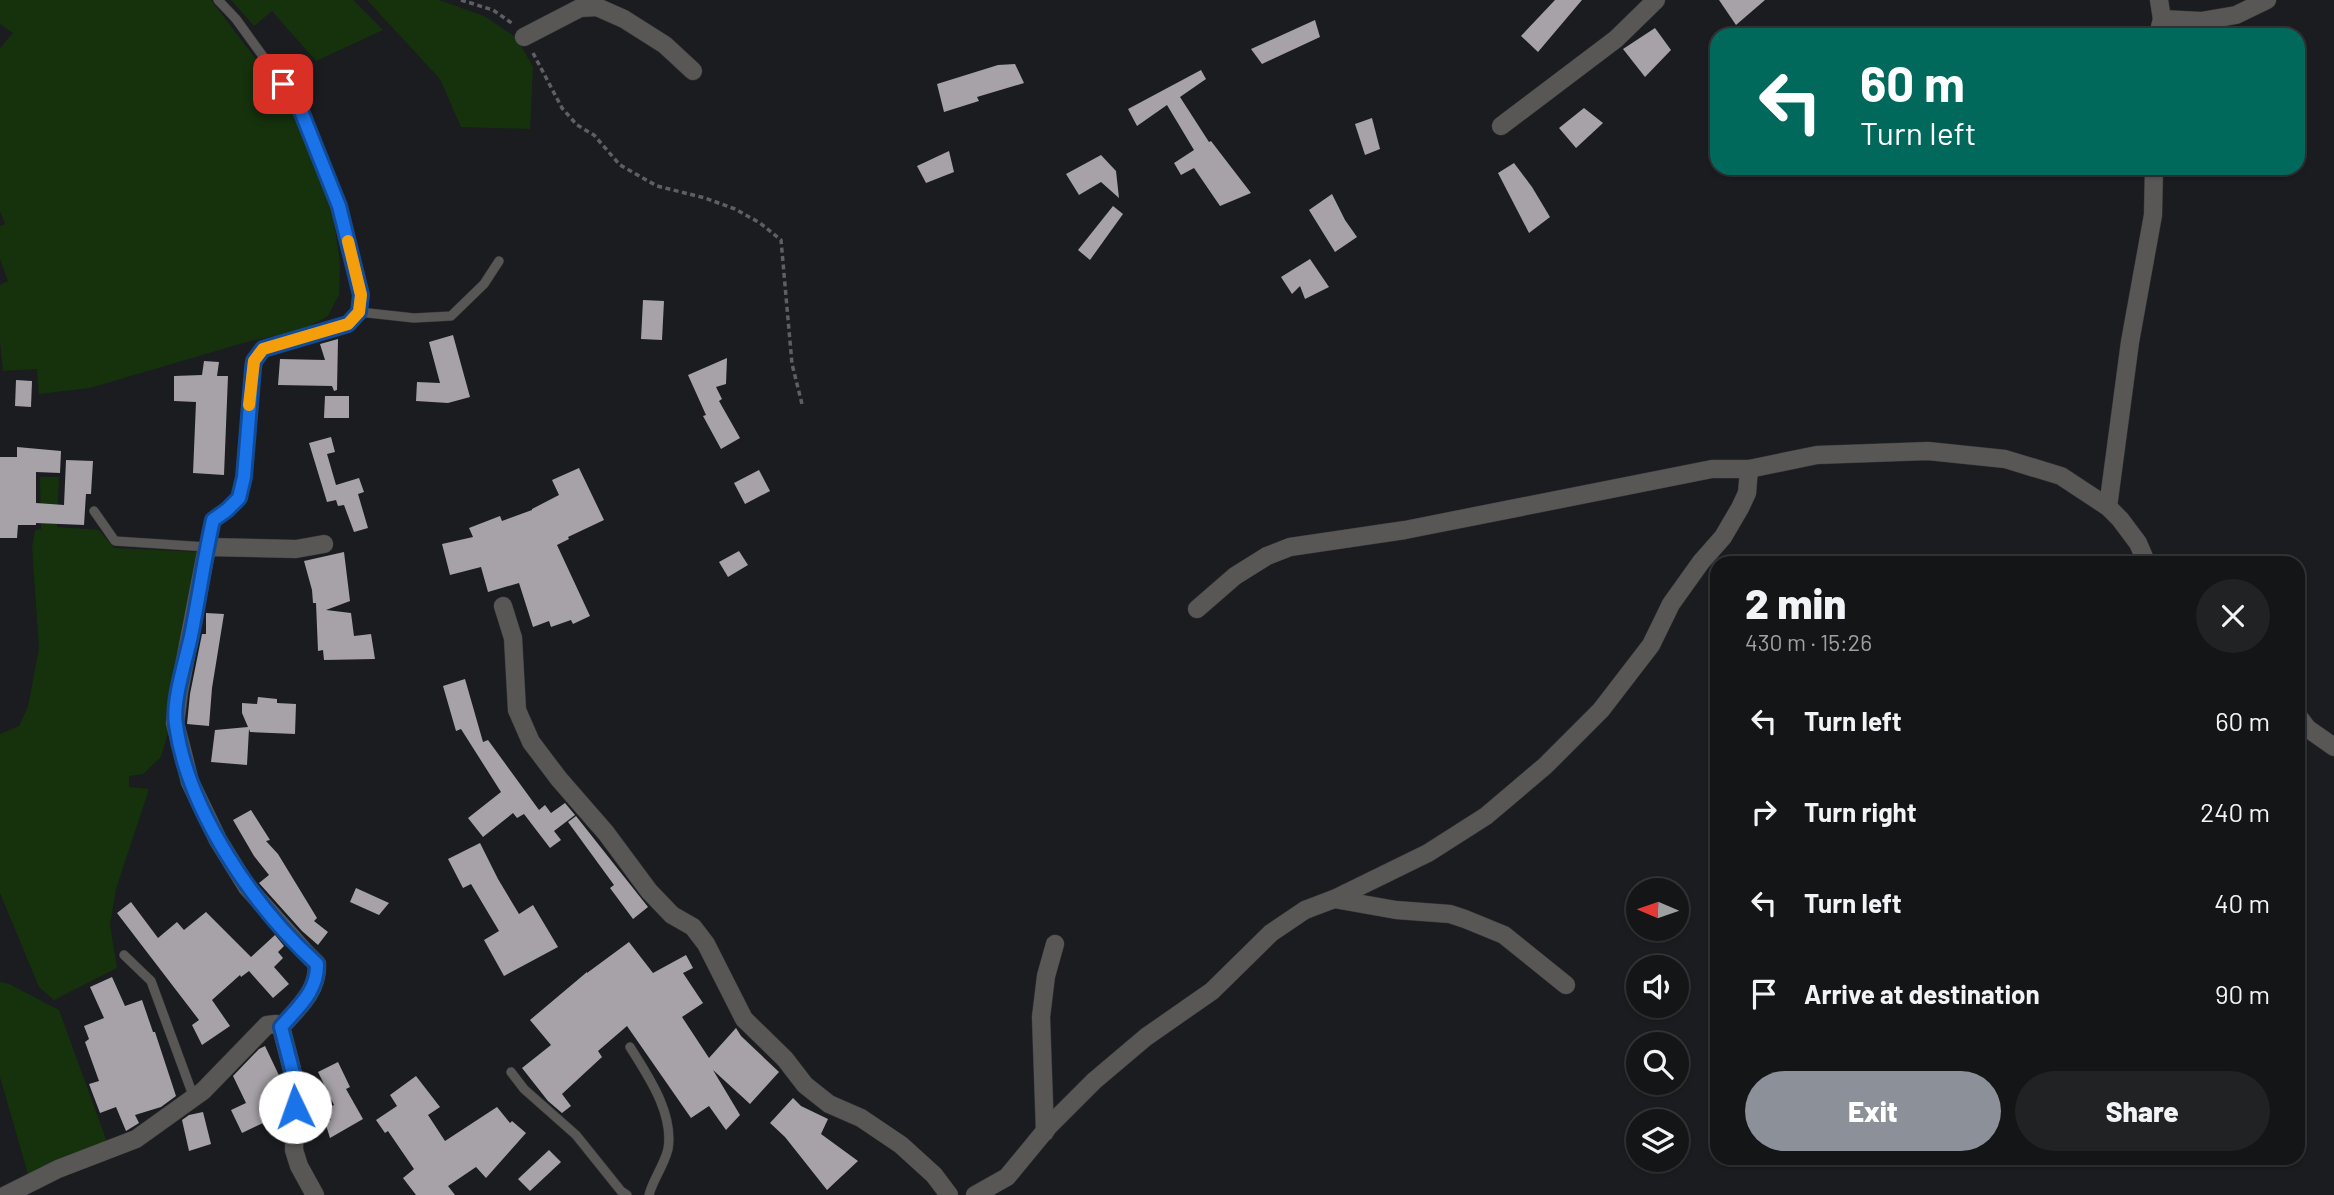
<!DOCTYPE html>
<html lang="en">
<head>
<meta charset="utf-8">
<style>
  body { margin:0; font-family:Barlow,sans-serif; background:#212224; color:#f1f3f6; height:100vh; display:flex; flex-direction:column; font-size:26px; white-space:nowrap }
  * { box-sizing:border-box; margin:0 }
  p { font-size:23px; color:#9d9fa1 }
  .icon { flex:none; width:38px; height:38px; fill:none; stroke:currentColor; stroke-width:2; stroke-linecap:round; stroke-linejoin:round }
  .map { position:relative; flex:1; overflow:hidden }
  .drawer { position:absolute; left:1710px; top:556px; width:595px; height:609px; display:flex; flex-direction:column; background:#141517; border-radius:21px; box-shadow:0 2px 5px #0004,0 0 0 2px #333436 }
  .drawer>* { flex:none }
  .guide { position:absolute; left:1710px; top:28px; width:595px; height:147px; border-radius:21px; box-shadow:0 2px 5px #0004,0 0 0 2px #333436; background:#00695c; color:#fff; overflow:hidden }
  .needle { width:46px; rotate:272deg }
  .buttons { position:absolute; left:1626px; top:878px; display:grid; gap:14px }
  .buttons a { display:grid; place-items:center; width:63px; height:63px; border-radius:50%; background:#141517; box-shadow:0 2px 5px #0004,0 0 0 2px #333436; font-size:35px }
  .pin { position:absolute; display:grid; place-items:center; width:60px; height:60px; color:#fff; margin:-30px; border-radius:14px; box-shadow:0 4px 10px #0006 }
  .me { position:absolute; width:77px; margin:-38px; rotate:357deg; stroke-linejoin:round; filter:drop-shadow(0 0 5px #0008) }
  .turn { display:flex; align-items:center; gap:24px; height:147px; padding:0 35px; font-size:32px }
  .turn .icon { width:91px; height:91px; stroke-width:2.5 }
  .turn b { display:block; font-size:49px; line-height:60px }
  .round { display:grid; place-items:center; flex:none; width:74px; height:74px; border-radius:37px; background:#212224 }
  .overview { display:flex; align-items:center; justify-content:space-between; height:119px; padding:0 35px }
  h1 { font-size:42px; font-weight:800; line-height:52px }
  .button { display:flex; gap:14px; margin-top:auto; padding:14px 35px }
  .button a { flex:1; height:80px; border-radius:42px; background:#8c9099; color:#fff; font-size:28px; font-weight:800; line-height:80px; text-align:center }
  .button a+a { background:#212224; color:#f1f3f6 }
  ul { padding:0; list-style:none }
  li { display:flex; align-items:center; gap:21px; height:91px; padding:0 35px }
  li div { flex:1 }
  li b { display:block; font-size:26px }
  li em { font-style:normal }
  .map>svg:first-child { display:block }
  .green { fill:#15320d }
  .building { fill:#a6a2a7 }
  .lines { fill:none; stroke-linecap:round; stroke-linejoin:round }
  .service-casing { stroke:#35373a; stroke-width:10 }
  .minor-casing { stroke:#35373a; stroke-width:19 }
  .path { stroke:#5d5f62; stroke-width:3.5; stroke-dasharray:5 3.5; stroke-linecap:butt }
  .service { stroke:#585755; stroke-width:9 }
  .minor { stroke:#585755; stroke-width:18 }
  .route-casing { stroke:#114b97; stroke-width:18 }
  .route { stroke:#1a73e8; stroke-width:12 }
  .slow { stroke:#f59e0b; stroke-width:12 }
</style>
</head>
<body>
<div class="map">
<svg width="2334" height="1195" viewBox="0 0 2334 1195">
  <rect width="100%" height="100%" fill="#1a1c1f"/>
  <g class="green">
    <path d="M0,0H211L296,112L333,214L340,263L339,294L328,316L301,331L250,341L90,388L39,394L37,369L3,371L0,341V285L8,281L0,259V226L5,224L0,211V48L13,33L0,24Z"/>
    <path d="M231,0H353L383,30L316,61L272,11L254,26Z"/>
    <path d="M367,0H439L484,16L517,38L533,67L530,129L461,127L440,79Z"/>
    <path d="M40,477H59L57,527L99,530L114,548L199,552L170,725L161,757L143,774L129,776V787L149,789L116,889L110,925L117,968L54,1000L39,987L0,893V734L19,726L28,707L39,648L32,548L35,530L41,529Z"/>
    <path d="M0,982L9,984L59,1010L107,1142L28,1174L0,1077Z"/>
  </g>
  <g class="building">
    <path d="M1555,0H1582L1538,52L1521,36Z"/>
    <path d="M1719,0H1765L1736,25Z"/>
    <path d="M1315,20L1320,37L1262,64L1251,49Z"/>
    <path d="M1655,28L1671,50L1645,77L1623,49Z"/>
    <path d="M1015,64L1024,83L977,97L979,101L944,112L937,84L998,65Z"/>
    <path d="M1201,70L1206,79L1180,97L1209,142L1211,141L1251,193L1220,206L1194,168L1181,175L1174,163L1194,150L1167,105L1137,126L1128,109Z"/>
    <path d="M1584,108L1603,123L1576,148L1559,128Z"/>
    <path d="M1372,118L1380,149L1365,155L1355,124Z"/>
    <path d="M949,151L954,172L926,183L917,166Z"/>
    <path d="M1101,155L1116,171L1119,198L1101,182L1079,195L1066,174Z"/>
    <path d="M1514,163L1532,187L1550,217L1529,233L1498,173Z"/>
    <path d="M1332,194L1345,220L1357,237L1335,252L1309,210Z"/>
    <path d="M1113,206L1123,214L1090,260L1078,250Z"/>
    <path d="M1310,259L1329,287L1305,299L1300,286L1292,294L1281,277Z"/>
    <path d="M643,300L664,301L662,340L641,339Z"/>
    <path d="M453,335L470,397L448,403L416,401L417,382L440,383L429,342Z"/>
    <path d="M338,339L337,390L334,391L332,386L278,385L280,359L325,360L320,344Z"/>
    <path d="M727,358L726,384L716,387L722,399L719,401L740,438L721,449L703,416L706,415L688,375Z"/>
    <path d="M204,361L219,362L217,376H228L224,475L193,473L196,402L174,401V376L202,375Z"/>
    <path d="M16,380L32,381L31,407L15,406Z"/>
    <path d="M325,396H349V418H324Z"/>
    <path d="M331,437L335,452L327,454L336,485L359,478L364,492L358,494L368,528L354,532L344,505L338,506L336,500L327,502L309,443Z"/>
    <path d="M17,447L61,451L60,473L36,472V503L64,505L66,460L93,461L91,494H86L84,525L36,523V525H18L17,538H0V457H17Z"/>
    <path d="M579,468L604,520L568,537L569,539L557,545L590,616L573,624L571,620L551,627L549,621L533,627L519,583L488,592L481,567L450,575L442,544L473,537L469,528L500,516L502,521L532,510V509L559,495L552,480Z"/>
    <path d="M759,470L770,491L745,504L734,483Z"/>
    <path d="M739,551L748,565L728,577L719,562Z"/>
    <path d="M344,552L350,601L326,610L351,613L354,636L371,634L375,659L324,660L323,650L318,651L316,603H313L312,590L304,561Z"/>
    <path d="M206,613L224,614L212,688L209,726L187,724L190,694L202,634H206Z"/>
    <path d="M465,679L483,742L488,740L539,810L545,805L551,813L565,803L575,815L554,831L561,840L550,848L524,814L517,818L513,813L483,837L468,818L501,792L461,729L456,731L443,686Z"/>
    <path d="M258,697L277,699V703L296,704L295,734L250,732L249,729L247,765L211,762L215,730L248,727L242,713V703L257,704Z"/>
    <path d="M251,810L270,840L266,841L278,854L317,918L314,921L328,932L318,945L302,931L259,883L269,875L254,856L233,820Z"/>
    <path d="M576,816L648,907L633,919L610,888L614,885L568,822Z"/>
    <path d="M480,843L498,879L519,914L533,905L558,947L504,976L484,940L499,931L471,884L463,888L448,859Z"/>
    <path d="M356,888L389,903L379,915L350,902Z"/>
    <path d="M131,902L158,938L177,922L184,930L206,912L251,957L275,935L284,946L278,952L283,958L274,967L289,984L273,998L249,971L241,977L240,975L212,1000L230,1026L202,1045L192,1025L199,1020L117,913Z"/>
    <path d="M629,942L653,973L686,955L693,968L683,973L703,1003L682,1017L709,1058L736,1028L741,1036L779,1072L750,1104L713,1070L740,1115L726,1130L709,1106L691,1118L627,1026L598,1051L602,1057L562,1094L571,1106L562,1113L548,1101L522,1068L551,1045L530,1020L587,972V973Z"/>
    <path d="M112,977L125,1006L142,1000L153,1032H155L176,1096L161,1107L135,1115L139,1123L126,1131L116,1107L100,1113L89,1084L99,1081L85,1042L89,1039L84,1026L104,1018L90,987Z"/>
    <path d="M265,1046L285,1088L284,1095L270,1102L274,1110L260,1117L263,1123L242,1133L231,1110L246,1103L233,1076L259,1049Z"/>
    <path d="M338,1062L350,1087L346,1089L363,1119L330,1138L325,1122L331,1120L326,1108L334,1105L318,1072Z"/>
    <path d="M416,1076L440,1107L428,1115L445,1141L497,1107L510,1123L512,1121L526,1133L486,1178L476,1167L448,1186L455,1195H416L403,1178L414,1169L388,1131L385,1133L376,1120L397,1106L390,1095Z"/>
    <path d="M793,1098L801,1106L828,1119L821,1134L858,1161L827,1190L785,1137L770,1123Z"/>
    <path d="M203,1112L211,1144L189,1151L182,1120L189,1115Z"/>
    <path d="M549,1150L561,1162L530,1191L518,1179Z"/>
  </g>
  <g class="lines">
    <defs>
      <g id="service">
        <path d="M359,312L414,318L451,316L484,284L499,261"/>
        <path d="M94,511L115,541L207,547C208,540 209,526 213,520C221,510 236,508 240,494C251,452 239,382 263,349L348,324L359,312L361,295L339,206L299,106L236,19L218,0"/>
        <path d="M124,955L151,981L194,1098"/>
        <path d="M630,1047C648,1076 674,1113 668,1149C664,1166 653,1179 649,1195"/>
        <path d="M511,1072L524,1089L576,1135L621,1191L627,1195"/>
      </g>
      <g id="minor">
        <path d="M2162,19L2201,21L2236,15L2267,0"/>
        <path d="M2158,35L2162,19L2159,0"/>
        <path d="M524,37L580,8L597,7L624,19L665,45L693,71"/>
        <path d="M1501,126L1616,39L1656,0"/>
        <path d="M2108,507L2130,342L2153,215L2154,168"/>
        <path d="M503,606L513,638L517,710L531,742L559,779L606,833L649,891L672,915L693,927L706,944L744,1019L785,1059L805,1085L829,1104L861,1118L901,1145L934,1175L949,1195"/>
        <path d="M1197,609L1235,576L1267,556L1290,547L1405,530L1712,469H1749L1817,455L1928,451L2005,459L2061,476L2108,507L2120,519L2138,543L2147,564"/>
        <path d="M2298,716L2307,728L2334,747"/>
        <path d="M1334,899L1396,910L1450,914L1465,919L1504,935L1566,985"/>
        <path d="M281,1027C299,1007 318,991 317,964L305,952L247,887L218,840L190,782L183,754L175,723L179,692L207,547L296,549L324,544"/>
        <path d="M1045,1132L1041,1017L1046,976L1055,944"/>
        <path d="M6,1195L58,1169L136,1139L203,1091L267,1025L276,1024L281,1027L296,1085L294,1150L299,1166L315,1195"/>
        <path d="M975,1195L1007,1177L1049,1126L1094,1081L1146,1037L1212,991L1271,933L1305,910L1334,899L1428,853L1486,816L1545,766L1601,710L1651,645L1671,604L1701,562L1723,537L1740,508L1747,493L1749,469"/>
      </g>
    </defs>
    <use href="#service" class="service-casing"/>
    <use href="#minor" class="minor-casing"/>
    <g class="path">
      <path d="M461,0L493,10L513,24"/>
      <path d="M533,53L562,108L577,125L594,135L620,165L657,186L705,198L735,209L760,223L781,240L792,364L802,404"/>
    </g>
    <use href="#service" class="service"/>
    <use href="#minor" class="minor"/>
  </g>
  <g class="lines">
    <defs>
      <path id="route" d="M283,84L299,106L339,206L361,295L359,312L348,324L263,349L254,361L253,368L244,477L239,498L227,510L213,520C204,559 199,597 191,636C186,660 172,701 176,725C188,811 254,907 317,964C318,991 298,1007 281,1027L296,1085L295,1107"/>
    </defs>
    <use href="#route" class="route-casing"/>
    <use href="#route" class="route"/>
    <path class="slow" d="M249,405L254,361L263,349L348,324L359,312L361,295L348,241"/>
  </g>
</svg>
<div class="buttons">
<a><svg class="needle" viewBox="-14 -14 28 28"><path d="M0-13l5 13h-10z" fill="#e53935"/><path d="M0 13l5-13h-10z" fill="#9d9fa1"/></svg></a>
<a><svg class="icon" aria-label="sound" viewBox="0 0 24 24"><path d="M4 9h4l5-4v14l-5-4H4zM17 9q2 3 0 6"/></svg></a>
<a><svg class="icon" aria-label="search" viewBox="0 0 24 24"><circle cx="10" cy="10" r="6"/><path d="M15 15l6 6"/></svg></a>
<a><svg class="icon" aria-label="layers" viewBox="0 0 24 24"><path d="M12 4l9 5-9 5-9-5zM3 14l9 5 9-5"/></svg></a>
</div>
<div class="pin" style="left:283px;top:84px;background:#d93025"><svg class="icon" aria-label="arrive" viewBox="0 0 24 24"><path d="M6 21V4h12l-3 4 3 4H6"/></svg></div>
<svg class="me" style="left:295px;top:1107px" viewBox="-20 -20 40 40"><circle r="19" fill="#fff"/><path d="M0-13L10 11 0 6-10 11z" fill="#1a73e8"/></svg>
<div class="guide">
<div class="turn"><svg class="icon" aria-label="left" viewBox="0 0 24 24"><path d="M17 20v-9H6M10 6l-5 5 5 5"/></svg><div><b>60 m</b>Turn left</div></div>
</div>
<section class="drawer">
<div class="overview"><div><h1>2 min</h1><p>430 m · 15:26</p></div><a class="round"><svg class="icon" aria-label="close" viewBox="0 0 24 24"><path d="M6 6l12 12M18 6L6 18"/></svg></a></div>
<ul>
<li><svg class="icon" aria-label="left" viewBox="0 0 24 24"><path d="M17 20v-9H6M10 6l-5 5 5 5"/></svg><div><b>Turn left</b></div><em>60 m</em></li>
<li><svg class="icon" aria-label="right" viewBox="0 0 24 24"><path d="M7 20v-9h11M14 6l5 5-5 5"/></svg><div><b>Turn right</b></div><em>240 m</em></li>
<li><svg class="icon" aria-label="left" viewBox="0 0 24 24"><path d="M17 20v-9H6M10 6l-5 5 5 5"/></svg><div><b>Turn left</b></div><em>40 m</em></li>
<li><svg class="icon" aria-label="arrive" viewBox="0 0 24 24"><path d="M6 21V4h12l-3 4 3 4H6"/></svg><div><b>Arrive at destination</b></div><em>90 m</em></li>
</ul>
<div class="button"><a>Exit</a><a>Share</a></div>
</section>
</div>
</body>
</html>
